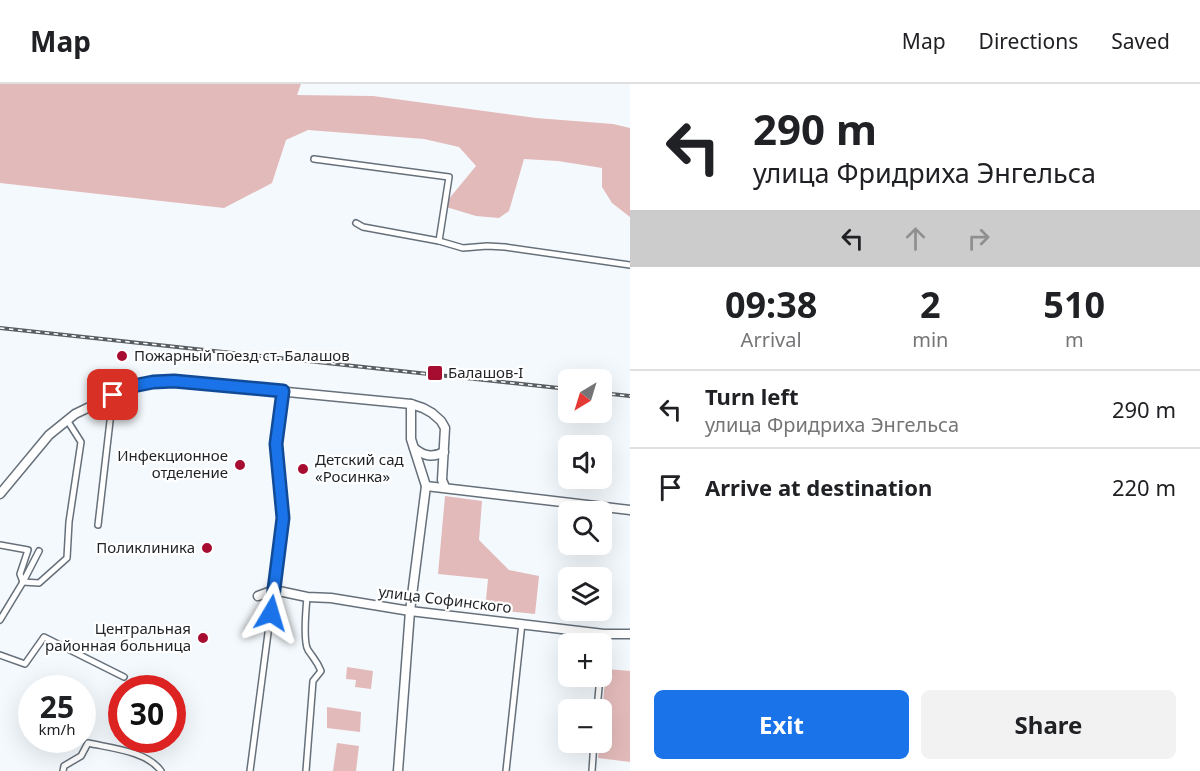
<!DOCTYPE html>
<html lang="en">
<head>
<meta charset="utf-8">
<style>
  body { margin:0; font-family:"Noto Sans",sans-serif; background:#f2f2f2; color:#202124; height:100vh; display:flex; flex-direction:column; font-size:22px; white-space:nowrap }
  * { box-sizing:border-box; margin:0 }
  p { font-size:20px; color:#757577 }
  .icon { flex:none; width:33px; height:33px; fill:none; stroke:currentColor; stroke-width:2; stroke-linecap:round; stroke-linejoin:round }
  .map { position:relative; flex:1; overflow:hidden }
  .side { display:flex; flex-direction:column; background:#fff; width:570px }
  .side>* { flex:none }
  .top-card { background:#fff; color:#202124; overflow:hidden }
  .needle { width:39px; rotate:218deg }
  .buttons { position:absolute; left:558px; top:285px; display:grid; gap:12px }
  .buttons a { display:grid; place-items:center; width:54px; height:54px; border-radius:9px; background:#fff; box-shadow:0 6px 24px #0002; font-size:30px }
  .speed { position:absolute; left:18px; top:591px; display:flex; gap:12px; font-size:30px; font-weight:700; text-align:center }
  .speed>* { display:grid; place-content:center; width:78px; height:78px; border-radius:50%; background:#fff; box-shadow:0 6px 24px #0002; line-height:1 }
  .speed small { font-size:15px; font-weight:400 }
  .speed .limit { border:9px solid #d22; background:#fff; color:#111 }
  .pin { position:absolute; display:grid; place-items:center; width:51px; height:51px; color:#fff; margin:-26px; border-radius:12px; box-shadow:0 3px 9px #0006 }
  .me { position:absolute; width:66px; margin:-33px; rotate:7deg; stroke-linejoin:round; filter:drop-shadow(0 0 4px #0008) }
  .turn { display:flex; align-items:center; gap:21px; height:126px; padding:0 24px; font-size:27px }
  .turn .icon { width:78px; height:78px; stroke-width:2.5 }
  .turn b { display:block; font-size:42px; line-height:51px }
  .lanes { display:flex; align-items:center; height:57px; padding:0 24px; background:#0003; justify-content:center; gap:30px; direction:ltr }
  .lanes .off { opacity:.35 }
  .eta { display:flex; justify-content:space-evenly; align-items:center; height:102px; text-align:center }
  .eta b { font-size:36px; font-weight:700; line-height:42px }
  .primary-button { display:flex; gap:12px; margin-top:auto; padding:12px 24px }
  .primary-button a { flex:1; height:69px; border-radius:9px; background:#1a73e8; color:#fff; font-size:24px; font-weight:700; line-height:69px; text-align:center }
  .primary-button a+a { background:#f2f2f2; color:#202124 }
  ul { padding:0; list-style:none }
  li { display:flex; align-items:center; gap:18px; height:78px; padding:0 24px; border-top:2px solid #e0e0e0 }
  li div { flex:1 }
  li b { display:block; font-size:22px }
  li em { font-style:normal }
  header { display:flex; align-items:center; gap:36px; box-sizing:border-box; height:84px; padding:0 30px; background:#fff; border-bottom:2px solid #e0e0e0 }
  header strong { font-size:28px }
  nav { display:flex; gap:33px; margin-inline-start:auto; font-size:21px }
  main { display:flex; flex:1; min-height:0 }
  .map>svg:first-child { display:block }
  .green { fill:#e3baba }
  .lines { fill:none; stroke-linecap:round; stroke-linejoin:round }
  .street-casing { stroke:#66707a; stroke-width:8 }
  .secondary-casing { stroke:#66707a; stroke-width:11 }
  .street { stroke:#fff; stroke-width:5 }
  .secondary { stroke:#fff; stroke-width:8 }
  .rail-casing { stroke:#595e62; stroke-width:4 }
  .rail { stroke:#fff; stroke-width:1.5; stroke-dasharray:4.5; stroke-linecap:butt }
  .route-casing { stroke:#114b97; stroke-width:15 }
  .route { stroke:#1a73e8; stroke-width:10 }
  .poi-dot { fill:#a70d31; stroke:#fff; stroke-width:2 }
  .labels { text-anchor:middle; stroke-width:4.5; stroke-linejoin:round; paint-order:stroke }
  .poi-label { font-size:15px; fill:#1e2327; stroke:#fff; text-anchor:start }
  .street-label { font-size:15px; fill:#1e2327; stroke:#fff }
</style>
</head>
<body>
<header>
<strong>Map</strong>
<nav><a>Map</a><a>Directions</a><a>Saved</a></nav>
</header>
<main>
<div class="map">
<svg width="630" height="687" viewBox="0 0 630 687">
  <rect width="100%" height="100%" fill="#f4f9fd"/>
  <g class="green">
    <path d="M0,0H301L297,11L373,12L536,34L613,40L630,44V133L612,119L602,103V84L558,77L524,75L509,127L499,134L476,132L443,122L476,82L459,63L424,55L308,46L286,56L272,99L224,124L0,99Z"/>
    <path d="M445,412L482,417L479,456L509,486L539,492L535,530L485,525L488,495L438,490Z"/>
    <path d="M347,583L373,587L371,605L355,603L356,596L346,595Z"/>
    <path d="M606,585L630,587V678L598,674L599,659L602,658V630Z"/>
    <path d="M327,623L361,628L360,648L327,644Z"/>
    <path d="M337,659L359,662L356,687H333Z"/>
  </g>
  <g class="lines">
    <defs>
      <g id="street">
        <path d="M314,75L449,93L439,157"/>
        <path d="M356,139L363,143L439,157L463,164L487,162L505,163L630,181"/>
        <path d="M98,441L113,311"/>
        <path d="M0,461L28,466L20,490L23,498"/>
        <path d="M23,498L39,499L67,474L69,438L81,358L67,336"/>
        <path d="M0,536L23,498L39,467"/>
        <path d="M0,571L25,580L44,553L124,593"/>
        <path d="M602,579L604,550"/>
        <path d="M597,626L600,592"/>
        <path d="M63,687L64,682L81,672L88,659C110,664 147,667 161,687"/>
        <path d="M250,687L283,434L276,360L283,307"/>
        <path d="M306,687L313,597L321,587C317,577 314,575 308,566C303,558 306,524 307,513"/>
        <path d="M506,687L522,539"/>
        <path d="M592,687L594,658"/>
      </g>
      <g id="secondary">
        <path d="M414,364C424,372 432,374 444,368"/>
        <path d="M426,402L630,426"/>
        <path d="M0,410L49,351L75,330L133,302L153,298L174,297L411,320L423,324L432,329L441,337L445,344L442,396L445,403"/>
        <path d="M258,512L274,506L307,513L331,514L410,527L604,550H630"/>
        <path d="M398,687L410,527L426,402L411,355V320"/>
      </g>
    </defs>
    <use href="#street" class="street-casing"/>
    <use href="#secondary" class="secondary-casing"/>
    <use href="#street" class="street"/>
    <use href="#secondary" class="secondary"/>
    <defs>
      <g id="rail">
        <path d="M0,244L568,305"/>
        <path d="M602,309L630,312"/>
      </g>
    </defs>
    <use href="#rail" class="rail-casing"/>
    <use href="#rail" class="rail"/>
  </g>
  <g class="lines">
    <defs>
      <path id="route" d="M113,311L133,302L153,298L174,297L283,307L276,360L283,434L271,529"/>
    </defs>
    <use href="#route" class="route-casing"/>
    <use href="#route" class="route"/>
  </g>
  <g class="poi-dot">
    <circle cx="122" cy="272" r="6"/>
    <rect x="427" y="281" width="16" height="16" rx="3"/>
    <circle cx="240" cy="381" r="6"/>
    <circle cx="303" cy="385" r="6"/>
    <circle cx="207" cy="464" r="6"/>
    <circle cx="203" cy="554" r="6"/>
  </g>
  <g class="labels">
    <g class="poi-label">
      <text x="134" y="277">Пожарный поезд ст. Балашов</text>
      <text x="448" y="294">Балашов-I</text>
      <text x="228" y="377" text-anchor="end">Инфекционное<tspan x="228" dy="17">отделение</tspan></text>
      <text x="315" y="381">Детский сад<tspan x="315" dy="17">«Росинка»</tspan></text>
      <text x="195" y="469" text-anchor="end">Поликлиника</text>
      <text x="191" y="550" text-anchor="end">Центральная<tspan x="191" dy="17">районная больница</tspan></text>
    </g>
    <g class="street-label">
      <text transform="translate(445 516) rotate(7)" y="5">улица Софинского</text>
    </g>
  </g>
</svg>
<div class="buttons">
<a><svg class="needle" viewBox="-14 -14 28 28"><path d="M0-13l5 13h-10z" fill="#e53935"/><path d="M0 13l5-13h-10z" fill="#757577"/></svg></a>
<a><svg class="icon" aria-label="sound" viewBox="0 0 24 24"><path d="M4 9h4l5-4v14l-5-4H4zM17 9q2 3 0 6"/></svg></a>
<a><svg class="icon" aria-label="search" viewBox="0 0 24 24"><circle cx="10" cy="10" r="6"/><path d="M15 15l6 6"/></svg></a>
<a><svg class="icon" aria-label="layers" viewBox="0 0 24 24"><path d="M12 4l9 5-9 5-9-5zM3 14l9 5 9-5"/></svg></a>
<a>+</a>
<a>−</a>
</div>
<div class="speed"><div>25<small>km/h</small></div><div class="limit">30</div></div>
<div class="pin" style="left:113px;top:311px;background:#d93025"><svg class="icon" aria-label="arrive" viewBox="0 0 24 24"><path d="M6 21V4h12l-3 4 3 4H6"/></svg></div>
<svg class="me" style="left:271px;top:529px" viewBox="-20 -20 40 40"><path d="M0-17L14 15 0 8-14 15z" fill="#1a73e8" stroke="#fff" stroke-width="4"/></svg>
</div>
<section class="side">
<div class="top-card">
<div class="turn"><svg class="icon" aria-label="left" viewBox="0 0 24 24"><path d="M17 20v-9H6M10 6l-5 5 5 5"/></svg><div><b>290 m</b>улица Фридриха Энгельса</div></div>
<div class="lanes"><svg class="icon" aria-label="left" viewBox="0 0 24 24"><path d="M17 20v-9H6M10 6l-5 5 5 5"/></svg><svg class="icon off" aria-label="ahead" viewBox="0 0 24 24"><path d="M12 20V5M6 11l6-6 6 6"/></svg><svg class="icon off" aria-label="right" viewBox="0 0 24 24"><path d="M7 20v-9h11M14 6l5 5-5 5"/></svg></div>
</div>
<div class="eta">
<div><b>09:38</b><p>Arrival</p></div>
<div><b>2</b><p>min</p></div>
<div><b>510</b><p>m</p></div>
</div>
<ul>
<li><svg class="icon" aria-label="left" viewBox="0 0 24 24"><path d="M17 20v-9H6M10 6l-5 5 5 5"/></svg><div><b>Turn left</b><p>улица Фридриха Энгельса</p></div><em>290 m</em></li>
<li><svg class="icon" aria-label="arrive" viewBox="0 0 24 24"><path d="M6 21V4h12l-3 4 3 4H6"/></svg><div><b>Arrive at destination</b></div><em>220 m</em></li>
</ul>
<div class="primary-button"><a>Exit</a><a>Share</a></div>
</section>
</main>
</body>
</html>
